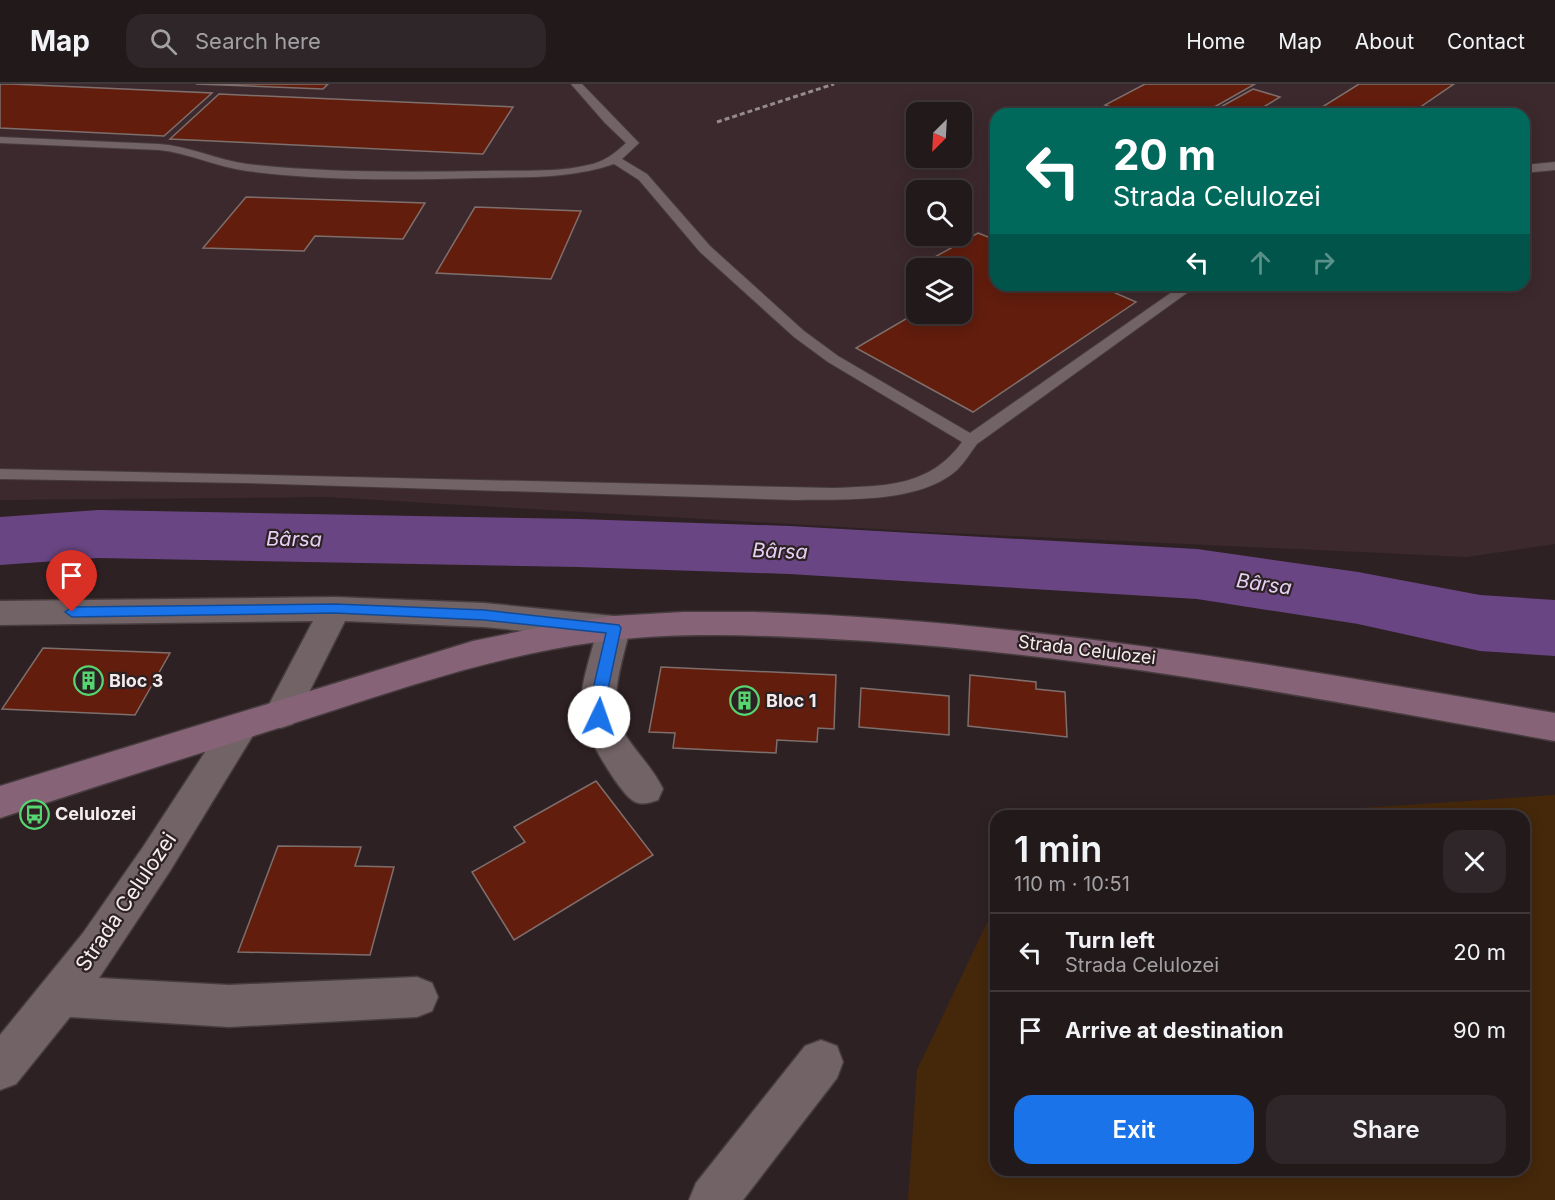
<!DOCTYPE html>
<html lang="en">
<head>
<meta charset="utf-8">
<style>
  body { margin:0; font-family:Inter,sans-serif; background:#2e2628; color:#f1f3f6; height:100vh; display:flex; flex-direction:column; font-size:22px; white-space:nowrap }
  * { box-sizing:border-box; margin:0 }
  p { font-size:20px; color:#a2a0a3 }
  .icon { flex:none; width:33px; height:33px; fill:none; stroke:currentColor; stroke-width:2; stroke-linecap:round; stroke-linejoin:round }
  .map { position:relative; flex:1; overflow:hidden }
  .side { position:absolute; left:990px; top:726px; width:540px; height:366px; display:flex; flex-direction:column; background:#22191b; border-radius:18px; box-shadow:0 3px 15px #0003,0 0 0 2px #3f383a }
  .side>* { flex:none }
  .banner { position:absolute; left:990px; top:24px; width:540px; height:183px; border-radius:18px; box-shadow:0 3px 15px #0003,0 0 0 2px #3f383a; background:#00695c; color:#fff; overflow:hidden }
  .needle { width:39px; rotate:204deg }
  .tools { position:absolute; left:906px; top:18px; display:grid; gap:12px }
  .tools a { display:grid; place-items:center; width:66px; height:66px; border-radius:12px; background:#22191b; box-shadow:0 3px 15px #0003,0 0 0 2px #3f383a; font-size:30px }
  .pin { position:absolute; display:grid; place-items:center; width:51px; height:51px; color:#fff; margin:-62px -26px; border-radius:50% 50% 50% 0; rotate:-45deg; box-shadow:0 0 6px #0007 }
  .pin .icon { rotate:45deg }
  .me { position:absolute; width:66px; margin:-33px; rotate:3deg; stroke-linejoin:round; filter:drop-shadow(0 0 4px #0008) }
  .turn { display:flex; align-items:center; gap:21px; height:126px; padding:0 24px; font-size:27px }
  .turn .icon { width:78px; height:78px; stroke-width:2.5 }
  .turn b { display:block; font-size:42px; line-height:51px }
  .lanes { display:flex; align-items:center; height:57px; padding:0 24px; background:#0003; justify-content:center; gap:30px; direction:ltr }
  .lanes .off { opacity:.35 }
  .round { display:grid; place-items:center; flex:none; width:63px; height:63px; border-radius:18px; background:#2e2628 }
  .overview { display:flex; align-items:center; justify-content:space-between; height:102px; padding:0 24px }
  h1 { font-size:36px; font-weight:600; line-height:45px }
  .action { display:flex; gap:12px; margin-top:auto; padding:12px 24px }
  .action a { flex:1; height:69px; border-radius:18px; background:#1a73e8; color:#fff; font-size:24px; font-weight:600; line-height:69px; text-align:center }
  .action a+a { background:#2e2628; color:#f1f3f6 }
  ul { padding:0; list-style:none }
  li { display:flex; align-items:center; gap:18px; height:78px; padding:0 24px; border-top:2px solid #3f383a }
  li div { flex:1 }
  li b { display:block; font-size:22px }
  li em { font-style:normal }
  header { display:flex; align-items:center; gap:36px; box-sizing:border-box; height:84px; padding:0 30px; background:#22191b; border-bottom:2px solid #3f383a }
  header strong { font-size:28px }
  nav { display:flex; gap:33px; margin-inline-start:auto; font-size:21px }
  .search { width:420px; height:54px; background:#2e2628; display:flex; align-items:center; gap:15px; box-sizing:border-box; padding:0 21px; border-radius:18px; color:#a2a0a3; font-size:22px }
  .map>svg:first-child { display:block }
  .built { fill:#3c292d; fill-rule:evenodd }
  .green { fill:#45280a }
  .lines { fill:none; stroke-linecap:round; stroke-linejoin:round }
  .river { fill:#694683; fill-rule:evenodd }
  .building { fill:#621d0d; stroke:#7e6f6c; stroke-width:1.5 }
  .lane-casing { stroke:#463c3e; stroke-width:2 }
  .street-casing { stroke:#463c3e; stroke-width:3 }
  .secondary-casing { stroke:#463c3e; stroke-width:3 }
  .lane { fill:#726366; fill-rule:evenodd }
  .street { fill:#726366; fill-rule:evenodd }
  .secondary { fill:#876378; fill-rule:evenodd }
  .rail { stroke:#958a8c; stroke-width:3; stroke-dasharray:5 3; stroke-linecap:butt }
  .route { fill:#1a73e8; stroke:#114b97; stroke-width:1.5 }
  .labels { text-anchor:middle; stroke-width:4.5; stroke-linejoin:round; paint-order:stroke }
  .street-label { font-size:18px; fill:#f5eced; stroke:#2e2124 }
  .poi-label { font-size:18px; font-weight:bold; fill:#f5eced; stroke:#2e2124; text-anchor:start }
  .water-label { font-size:20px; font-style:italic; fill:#e4d1f5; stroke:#2e2124 }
  .near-street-label { font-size:21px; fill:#f5eced; stroke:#2e2124 }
</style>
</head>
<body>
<header>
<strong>Map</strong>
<div class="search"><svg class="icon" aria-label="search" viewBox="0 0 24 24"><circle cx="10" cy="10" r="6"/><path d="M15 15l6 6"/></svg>Search here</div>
<nav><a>Home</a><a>Map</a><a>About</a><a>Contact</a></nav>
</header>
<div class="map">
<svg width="1555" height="1116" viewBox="0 0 1555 1116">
  <rect width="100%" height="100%" fill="#2e2124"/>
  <path class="built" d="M0,0H1555V460L1467,473L928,448L326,413L0,416ZM916,28H962V74H916ZM996,30H1524V201H996ZM916,106H962V152H916ZM916,184H962V230H916Z"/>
  <path class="green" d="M1555,711V1116H908L917,986L996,820V1086H1524V732H1246Z"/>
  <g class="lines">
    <path class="river" d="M98,426L578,435L789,442L1197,465L1358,488L1480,511L1555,516V572L1480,567L1358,540L1197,515L789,490L578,483L98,474L0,481V433Z"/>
  </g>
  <g class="building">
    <path d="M0,0H12L212,9L164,52L0,44Z"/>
    <path d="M196,0H328L323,5Z"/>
    <path d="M1145,0H1255L1202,30H1131L1105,21Z"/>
    <path d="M1359,0H1454L1410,30H1311Z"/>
    <path d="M1253,5L1280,13L1252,30H1208Z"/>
    <path d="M219,10L513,23L483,70L170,55Z"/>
    <path d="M246,113L425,119L403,155L315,152L304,167L203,164Z"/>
    <path d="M475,123L581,127L551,195L436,189Z"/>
    <path d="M978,149L996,156V201H1097L1136,218L973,328L856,264L916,229L962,230V184H915Z"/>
    <path d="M43,564L170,569L135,631L2,625Z"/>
    <path d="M661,583L836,591L834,645L818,644L817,658L777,656L776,669L673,664L675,649L649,648Z"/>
    <path d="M970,591L1036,598V605L1065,608L1067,653L968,642Z"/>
    <path d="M861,604L949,612V651L859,643Z"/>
    <path d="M596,697L653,771L514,856L472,788L525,758L514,743Z"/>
    <path d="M278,762L361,763L355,782L394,783L370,871L238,868Z"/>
  </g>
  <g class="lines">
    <defs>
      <g id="lane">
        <path d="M571,0H582L639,59L622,75L647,90L710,162L804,247L838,272L970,349L1182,201H1198L977,360C971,368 965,378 957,386C919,420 843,415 795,416L246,399L0,395V385L833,404C884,402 930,403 962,358L828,278L794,253L700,168L639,96L614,80C571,95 524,93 479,94C402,96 324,97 247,87C217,83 189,69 159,66L0,59V53L159,60C190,62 217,76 247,80C326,89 405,88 483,87C517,86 555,89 588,81C604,78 614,70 626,59L605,39Z"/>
        <path d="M1555,78V86L1524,89V81Z"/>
      </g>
      <g id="street">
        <path d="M335,513L484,519L614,532L626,536L630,544C623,578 605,620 626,652C638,670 654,686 663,705L658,716C649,719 640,722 632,716C617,705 585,650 582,632C578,606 589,578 595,554L484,543L345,537L293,640L281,644L269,640L264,630L313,537L0,541V517Z"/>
        <path d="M240,629L252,633L258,643L252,653L170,787L99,894L229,901L417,893L432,899L438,913L432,927L417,933L229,943L70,933L16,1000L0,1006V951L83,849L143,763L228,633Z"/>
        <path d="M821,956L837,962L843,978L837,994L743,1116H689L696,1099L805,962Z"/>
      </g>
      <path id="secondary" d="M754,528C1024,536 1289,583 1555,629V657C1327,616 1099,572 868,557C778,552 686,546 597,558C500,571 411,601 319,631C213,665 106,699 0,734V702L473,557L561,539L614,532L683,528Z"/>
    </defs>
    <use href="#lane" class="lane-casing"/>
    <use href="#street" class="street-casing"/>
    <use href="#secondary" class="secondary-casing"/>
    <use href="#lane" class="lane"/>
    <use href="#street" class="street"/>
    <use href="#secondary" class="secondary"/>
    <path class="rail" d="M717,38L834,0"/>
  </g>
  <path class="route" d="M335,520L484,526L619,541L621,544L608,605L606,633L604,637H594L592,633L593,605L606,549L484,536L335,529L72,533L65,528L72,523Z"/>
  <defs>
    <symbol id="building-ring" viewBox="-11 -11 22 22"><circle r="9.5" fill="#2e2124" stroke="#57d570" stroke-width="1.5"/><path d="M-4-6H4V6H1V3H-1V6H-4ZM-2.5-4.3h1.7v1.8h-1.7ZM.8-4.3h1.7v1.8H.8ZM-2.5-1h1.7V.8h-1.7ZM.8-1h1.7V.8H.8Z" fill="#57d570"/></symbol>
    <symbol id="bus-ring" viewBox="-11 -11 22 22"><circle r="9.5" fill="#2e2124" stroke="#57d570" stroke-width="1.5"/><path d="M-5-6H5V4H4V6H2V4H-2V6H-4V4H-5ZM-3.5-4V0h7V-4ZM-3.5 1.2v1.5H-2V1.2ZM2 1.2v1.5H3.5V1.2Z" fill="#57d570"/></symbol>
  </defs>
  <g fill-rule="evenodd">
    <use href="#building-ring" x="72" y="580" width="33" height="33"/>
    <use href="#building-ring" x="728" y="600" width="33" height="33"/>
    <use href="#bus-ring" x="18" y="714" width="33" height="33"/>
  </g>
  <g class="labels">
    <g class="street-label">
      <text transform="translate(1087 566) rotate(7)" y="6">Strada Celulozei</text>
    </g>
    <g class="poi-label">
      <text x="109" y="603">Bloc 3</text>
      <text x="766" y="623">Bloc 1</text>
      <text x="55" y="736">Celulozei</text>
    </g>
    <g class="water-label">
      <text transform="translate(294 455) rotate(1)" y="7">Bârsa</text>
      <text transform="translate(780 467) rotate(2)" y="7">Bârsa</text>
      <text transform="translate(1264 500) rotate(8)" y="7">Bârsa</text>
    </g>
    <g class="near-street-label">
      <text transform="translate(126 818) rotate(-56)" y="7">Strada Celulozei</text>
    </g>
  </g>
</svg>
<div class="tools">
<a><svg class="needle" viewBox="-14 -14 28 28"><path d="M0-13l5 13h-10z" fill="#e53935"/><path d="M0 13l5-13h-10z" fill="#a2a0a3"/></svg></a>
<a><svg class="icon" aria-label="search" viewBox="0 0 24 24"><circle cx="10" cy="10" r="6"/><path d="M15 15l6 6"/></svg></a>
<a><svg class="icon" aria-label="layers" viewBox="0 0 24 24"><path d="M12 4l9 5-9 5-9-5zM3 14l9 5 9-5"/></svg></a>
</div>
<div class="pin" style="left:72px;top:528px;background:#d93025"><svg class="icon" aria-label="arrive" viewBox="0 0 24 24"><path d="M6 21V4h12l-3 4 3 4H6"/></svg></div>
<svg class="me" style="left:599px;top:633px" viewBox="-20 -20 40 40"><circle r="19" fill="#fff"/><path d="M0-13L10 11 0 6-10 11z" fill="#1a73e8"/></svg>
<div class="banner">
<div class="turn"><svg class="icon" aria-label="left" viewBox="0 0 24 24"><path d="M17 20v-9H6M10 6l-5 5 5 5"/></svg><div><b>20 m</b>Strada Celulozei</div></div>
<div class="lanes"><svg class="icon" aria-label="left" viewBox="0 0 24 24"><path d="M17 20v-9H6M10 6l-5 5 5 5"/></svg><svg class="icon off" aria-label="ahead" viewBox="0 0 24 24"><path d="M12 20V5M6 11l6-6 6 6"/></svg><svg class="icon off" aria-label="right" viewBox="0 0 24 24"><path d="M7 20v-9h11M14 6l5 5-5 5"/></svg></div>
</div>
<section class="side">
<div class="overview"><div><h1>1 min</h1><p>110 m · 10:51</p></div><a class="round"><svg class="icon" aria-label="close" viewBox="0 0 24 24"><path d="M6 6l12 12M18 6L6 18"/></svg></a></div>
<ul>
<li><svg class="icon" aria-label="left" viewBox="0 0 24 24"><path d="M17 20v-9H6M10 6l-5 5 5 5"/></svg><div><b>Turn left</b><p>Strada Celulozei</p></div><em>20 m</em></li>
<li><svg class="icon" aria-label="arrive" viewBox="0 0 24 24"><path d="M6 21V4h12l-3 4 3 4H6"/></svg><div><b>Arrive at destination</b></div><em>90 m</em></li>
</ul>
<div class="action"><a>Exit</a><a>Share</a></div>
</section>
</div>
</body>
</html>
